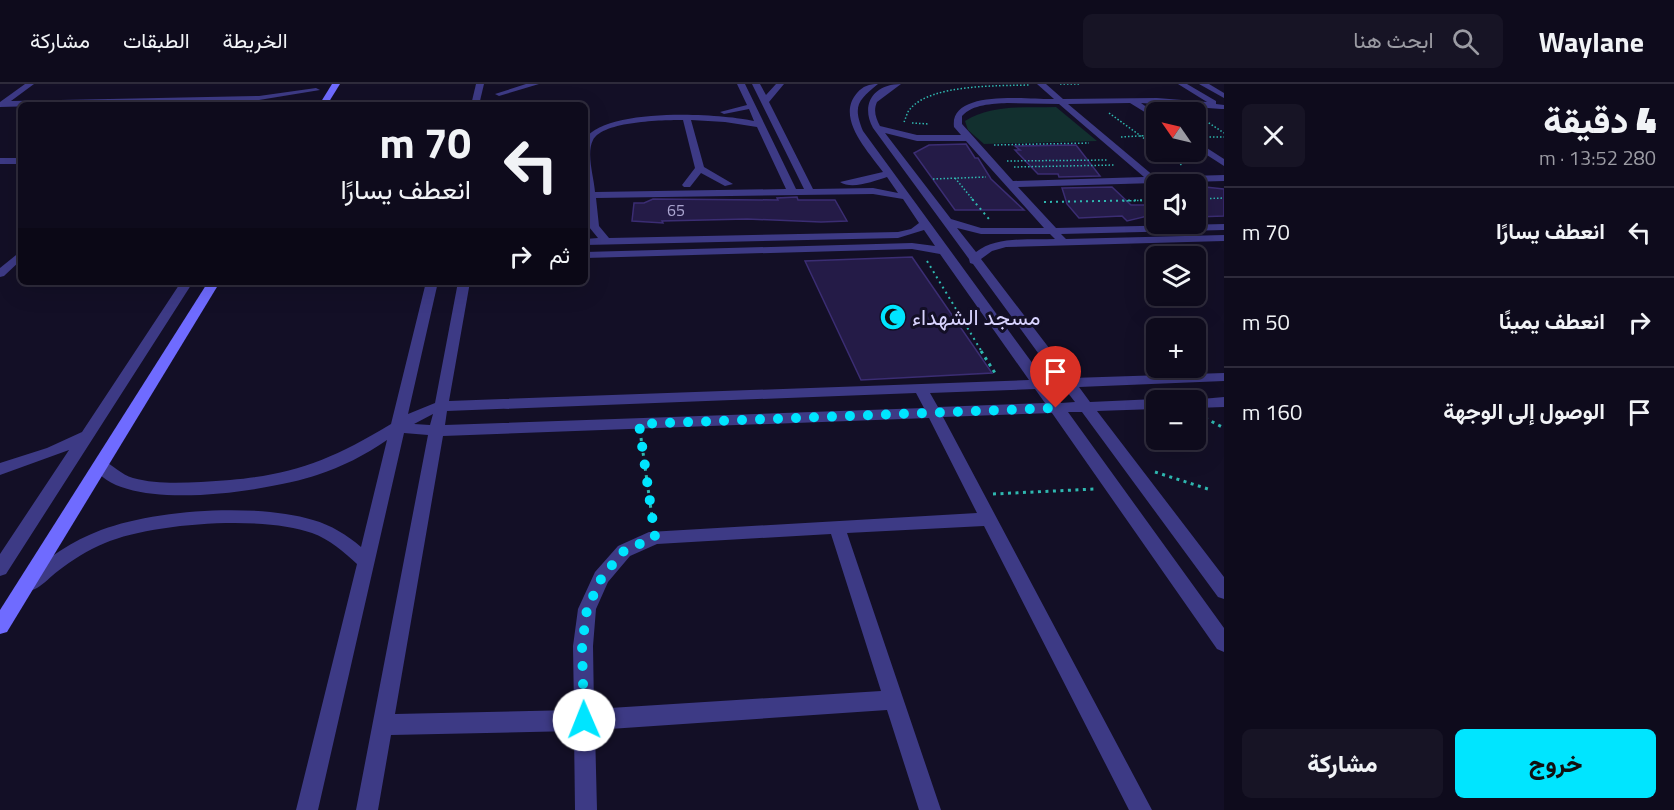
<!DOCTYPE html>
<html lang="ar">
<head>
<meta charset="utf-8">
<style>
  body { margin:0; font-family:"Titillium Web",Vazirmatn,sans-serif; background:#171425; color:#f1f3f6; direction:rtl; height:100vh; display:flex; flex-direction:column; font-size:22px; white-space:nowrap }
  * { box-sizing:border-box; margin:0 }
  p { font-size:20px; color:#9b9ba3 }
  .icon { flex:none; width:33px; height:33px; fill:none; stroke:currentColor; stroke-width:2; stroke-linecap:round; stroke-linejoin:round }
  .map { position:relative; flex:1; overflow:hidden; direction:ltr }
  .side { display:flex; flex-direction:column; background:#0e0b1c; width:450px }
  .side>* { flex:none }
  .banner { position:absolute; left:18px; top:18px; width:570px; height:183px; border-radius:9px; box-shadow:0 6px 24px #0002,0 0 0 2px #2e2b3b; direction:rtl; background:#0e0b1c; color:#f1f3f6; overflow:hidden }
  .needle { width:39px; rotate:304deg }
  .buttons { position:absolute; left:1146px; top:18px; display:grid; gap:12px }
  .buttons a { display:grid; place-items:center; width:60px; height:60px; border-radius:9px; background:#0e0b1c; box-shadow:0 6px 24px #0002,0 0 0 2px #2e2b3b; font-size:30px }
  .pin { position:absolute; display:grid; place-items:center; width:51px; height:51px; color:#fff; margin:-62px -26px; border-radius:50% 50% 50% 0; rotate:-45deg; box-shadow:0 0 6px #0007 }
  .pin .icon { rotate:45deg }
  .me { position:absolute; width:66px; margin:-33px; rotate:359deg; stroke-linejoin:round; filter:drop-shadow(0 0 4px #0008) }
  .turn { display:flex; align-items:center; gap:21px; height:126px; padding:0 18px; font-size:27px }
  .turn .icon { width:78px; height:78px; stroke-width:2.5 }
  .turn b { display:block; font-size:42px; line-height:51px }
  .then { display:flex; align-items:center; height:57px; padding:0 18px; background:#0003; gap:12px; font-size:22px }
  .round { display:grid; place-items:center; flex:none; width:63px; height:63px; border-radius:9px; background:#171425 }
  .summary { display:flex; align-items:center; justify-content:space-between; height:102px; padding:0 18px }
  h1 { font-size:36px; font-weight:800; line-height:45px }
  .primary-button { display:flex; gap:12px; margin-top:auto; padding:12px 18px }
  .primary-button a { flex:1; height:69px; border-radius:9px; background:#00e5ff; color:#111; font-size:24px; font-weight:800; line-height:69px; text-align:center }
  .primary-button a+a { background:#171425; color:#f1f3f6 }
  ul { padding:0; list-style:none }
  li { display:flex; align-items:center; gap:18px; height:90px; padding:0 18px; border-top:2px solid #2e2b3b }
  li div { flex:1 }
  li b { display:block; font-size:22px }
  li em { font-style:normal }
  header { display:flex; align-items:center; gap:36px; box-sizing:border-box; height:84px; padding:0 30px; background:#0e0b1c; border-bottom:2px solid #2e2b3b }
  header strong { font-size:28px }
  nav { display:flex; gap:33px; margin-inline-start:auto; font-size:21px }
  .search { width:420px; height:54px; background:#171425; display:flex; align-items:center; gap:15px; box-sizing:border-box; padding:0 21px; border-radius:9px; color:#9b9ba3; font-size:22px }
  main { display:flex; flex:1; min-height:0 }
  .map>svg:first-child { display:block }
  .green { fill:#12302f }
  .building { fill:#241b47; stroke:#3b2d73; stroke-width:1.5 }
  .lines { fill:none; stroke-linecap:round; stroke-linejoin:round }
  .path-far2 { stroke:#2fb8b0; stroke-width:1.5; stroke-dasharray:1.5 2; stroke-linecap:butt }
  .path-far1 { stroke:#2fb8b0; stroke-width:2; stroke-dasharray:2 4; stroke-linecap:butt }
  .path { stroke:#2fb8b0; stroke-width:3; stroke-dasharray:3 4.5; stroke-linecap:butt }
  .street { fill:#3d3a85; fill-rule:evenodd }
  .secondary { fill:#6f6bff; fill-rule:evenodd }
  .route { stroke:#00e5ff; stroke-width:10; stroke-dasharray:0 18 }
  .labels { text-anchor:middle; stroke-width:6; stroke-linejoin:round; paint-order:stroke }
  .far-number-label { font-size:16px; fill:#aca6d1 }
  .poi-label { font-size:22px; fill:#d9d4ff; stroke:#130f26; text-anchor:start }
</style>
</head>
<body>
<header>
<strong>Waylane</strong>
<div class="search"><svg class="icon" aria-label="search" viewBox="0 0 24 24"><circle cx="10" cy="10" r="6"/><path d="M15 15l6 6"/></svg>ابحث هنا</div>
<nav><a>الخريطة</a><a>الطبقات</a><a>مشاركة</a></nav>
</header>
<main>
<section class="side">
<div class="summary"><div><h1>4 دقيقة</h1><p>280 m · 13:52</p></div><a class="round"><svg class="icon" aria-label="close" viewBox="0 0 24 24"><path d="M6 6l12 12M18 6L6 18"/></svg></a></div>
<ul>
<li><svg class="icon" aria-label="left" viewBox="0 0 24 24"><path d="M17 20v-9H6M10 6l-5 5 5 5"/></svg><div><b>انعطف يسارًا</b></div><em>70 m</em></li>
<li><svg class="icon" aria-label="right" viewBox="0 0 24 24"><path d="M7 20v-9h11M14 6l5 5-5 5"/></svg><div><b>انعطف يمينًا</b></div><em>50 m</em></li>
<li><svg class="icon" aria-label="arrive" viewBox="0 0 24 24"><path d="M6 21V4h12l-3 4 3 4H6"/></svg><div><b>الوصول إلى الوجهة</b></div><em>160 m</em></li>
</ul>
<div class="primary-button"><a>خروج</a><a>مشاركة</a></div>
</section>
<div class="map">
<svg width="1224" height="726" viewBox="0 0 1224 726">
  <rect width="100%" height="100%" fill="#130f26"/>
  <path class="green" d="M1056,23L1097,57L984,60L968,46L965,37C992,20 1025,24 1056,23Z"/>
  <g class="building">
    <path d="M966,60L975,74H978L991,95L1024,126H955L914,69L929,61Z"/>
    <path d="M1076,61L1100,92L1059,93L1058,90H1038L1015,66H1020L1015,62Z"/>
    <path d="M1196,102L1224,105V132L1196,133Z"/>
    <path d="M1112,103L1131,121H1156V130L1127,137L1122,132L1079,134L1067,120L1062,104Z"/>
    <path d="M797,113L798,116H835L847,137L821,138L747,135L662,137L663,139L632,137L634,119H644L653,115L778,116L777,114Z"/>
    <path d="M912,173L992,289L861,296L805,177Z"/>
  </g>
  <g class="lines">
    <g class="path-far2">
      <path d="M1060,0H1079"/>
      <path d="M1109,29L1156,63"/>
      <path d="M1200,33L1224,49"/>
      <path d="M904,38C906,34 907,28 910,25C931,0 998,2 1029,1"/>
      <path d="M912,39L929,40"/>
      <path d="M1121,53L1156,51"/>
      <path d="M1206,53H1224"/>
      <path d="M994,61L1089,59"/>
      <path d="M1163,68L1183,82"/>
      <path d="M1007,77L1108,76"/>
      <path d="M1014,83L1115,81"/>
      <path d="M955,94L974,117"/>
      <path d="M933,95L986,93"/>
      <path d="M1196,115L1224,114"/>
      <path d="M1123,117L1156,116"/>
    </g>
    <g class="path-far1">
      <path d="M972,115L989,135"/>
      <path d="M1044,118L1156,116"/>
      <path d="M927,177L982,268"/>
    </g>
    <g class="path">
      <path d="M981,267L995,289"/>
      <path d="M1205,334L1224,344"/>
      <path d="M641,354L653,440"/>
      <path d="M1155,388L1208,405"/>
      <path d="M993,410L1094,405"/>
    </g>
    <g class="street">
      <path d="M25,0H34L11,17L259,12L316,4L320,6L259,16L0,23V18Z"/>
      <path d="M476,0H484L479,21H471Z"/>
      <path d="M526,0H539L499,12L495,10Z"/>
      <path d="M737,0H745L796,105H804L752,0H760L766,11L776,0H784L769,18L813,105L873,104L898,109L887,93C874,97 852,106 840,98L883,88C869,68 835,34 857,9C863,2 869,0 878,0C859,16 852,21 863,47L1044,295H1057L973,180L970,179L969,175L873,44C860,20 874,0 901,0L877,18C873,27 876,34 880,42L917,51H961L954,43C949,4 1031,16 1054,15L1037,0H1046L1063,15L1157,14L1207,18L1178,0H1187L1216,17V20L1224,21V25H1221L1141,19L1156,30V35L1130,19L1068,20L1155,93L1224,91V97L1018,103L1056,144L1224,140V146L1061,150L1066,155L1224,151V157L1006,163L992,167L981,175L1072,294L1224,289V297L1079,303L1090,318L1156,315L1161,316H1156V325L1097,327L1224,493V515L1218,513L1082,328H1068L1224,544V568L1217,565L1052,329L943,333L1152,726H1129L984,442L847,449L941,726H919L887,626L595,646L597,726H575L574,647L391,651L378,726H356L428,351L404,349L318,726H296L357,480C344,468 329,455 312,449C263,431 152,439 105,459C88,466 72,476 58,487C51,492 44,500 37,504C32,507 29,506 24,504L21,499L24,494C47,474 72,457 101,446C156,425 257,419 313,436C331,441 347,451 361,463L387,356C365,371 342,383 317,391C273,406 121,432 93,382L96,378L101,376C113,380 121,391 133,394C155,400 179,399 201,398C282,394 322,382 391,340L426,198H438L408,330L435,319L458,198H470L449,317L1029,296L940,170L912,165L585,174V168L912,159L935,162L924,146L898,154L585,161V155L598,154L589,143L585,114V55C606,23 720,29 754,37L749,25L724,30L720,28L747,21ZM1007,19L1059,20L1144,93L1013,97L962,40V32C973,20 992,20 1007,19ZM683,36L695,84L682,101L684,103H690L701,89L725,102L733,100L704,83L691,36L725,38L757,43L786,105L595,108C594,93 586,70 593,56C603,37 663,36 683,36ZM885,49L917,57H966L1044,144H981L951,135ZM873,110L903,115L919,139L911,145L898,148L609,154L599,142L596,114ZM957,144L981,150H1050L1055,155C1029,156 997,152 976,168ZM1050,304H1064L1075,318L1061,319ZM1035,305L1045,319L938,323L930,309ZM916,309L924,324L445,341L447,327ZM433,330L430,341L414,340ZM929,334L977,429L649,448L618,462L595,488L578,525L573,562L574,626L395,630L443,352ZM831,450L881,607L594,625L593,562L596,525L608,498L630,472L657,460Z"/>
      <path d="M1199,0H1209L1224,9V14Z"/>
      <path d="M1196,57L1224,75V82L1196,64Z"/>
      <rect x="0" y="74" width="21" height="6"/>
      <path d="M21,167V176L4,192L0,193V184Z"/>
      <path d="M181,198H193L6,490L0,492V470L69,366L0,391V379L47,364L82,348Z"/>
      <path d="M1224,313V323L1196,324V316H1190Z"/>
    </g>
    <g class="secondary">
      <path d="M332,0H340L327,21H319Z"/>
      <path d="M208,198H220L7,548L0,550V526Z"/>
    </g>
  </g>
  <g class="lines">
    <path class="route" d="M584,636L582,562L587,525L602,493L624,467L655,453L639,340L1056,324"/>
  </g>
  <defs>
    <symbol id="mosque-disc" viewBox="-11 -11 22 22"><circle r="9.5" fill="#00e5ff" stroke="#130f26"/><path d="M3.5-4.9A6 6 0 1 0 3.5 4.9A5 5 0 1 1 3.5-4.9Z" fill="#111"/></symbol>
  </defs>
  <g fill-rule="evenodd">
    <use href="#mosque-disc" x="878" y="218" width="30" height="30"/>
  </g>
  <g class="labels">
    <g class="far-number-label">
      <text x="676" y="132">65</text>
    </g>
    <g class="poi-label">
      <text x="912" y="241">مسجد الشهداء</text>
    </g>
  </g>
</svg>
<div class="buttons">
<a><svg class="needle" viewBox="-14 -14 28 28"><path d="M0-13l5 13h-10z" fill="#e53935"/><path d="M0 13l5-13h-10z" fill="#9b9ba3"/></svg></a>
<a><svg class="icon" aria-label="sound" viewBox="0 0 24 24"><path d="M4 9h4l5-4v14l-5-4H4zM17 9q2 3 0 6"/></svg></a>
<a><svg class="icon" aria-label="layers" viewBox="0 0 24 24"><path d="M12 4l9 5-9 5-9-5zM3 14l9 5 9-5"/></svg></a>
<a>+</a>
<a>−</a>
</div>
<div class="pin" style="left:1056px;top:324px;background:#d93025"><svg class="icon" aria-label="arrive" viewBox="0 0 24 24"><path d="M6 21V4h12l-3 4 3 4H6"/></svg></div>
<svg class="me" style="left:584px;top:636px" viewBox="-20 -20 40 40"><circle r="19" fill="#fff"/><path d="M0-13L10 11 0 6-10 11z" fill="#00e5ff"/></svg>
<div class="banner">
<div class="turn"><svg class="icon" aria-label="left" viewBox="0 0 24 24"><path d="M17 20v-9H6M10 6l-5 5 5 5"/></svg><div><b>70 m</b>انعطف يسارًا</div></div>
<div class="then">ثم<svg class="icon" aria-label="right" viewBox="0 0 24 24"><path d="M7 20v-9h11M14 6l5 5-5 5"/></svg></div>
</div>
</div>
</main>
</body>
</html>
